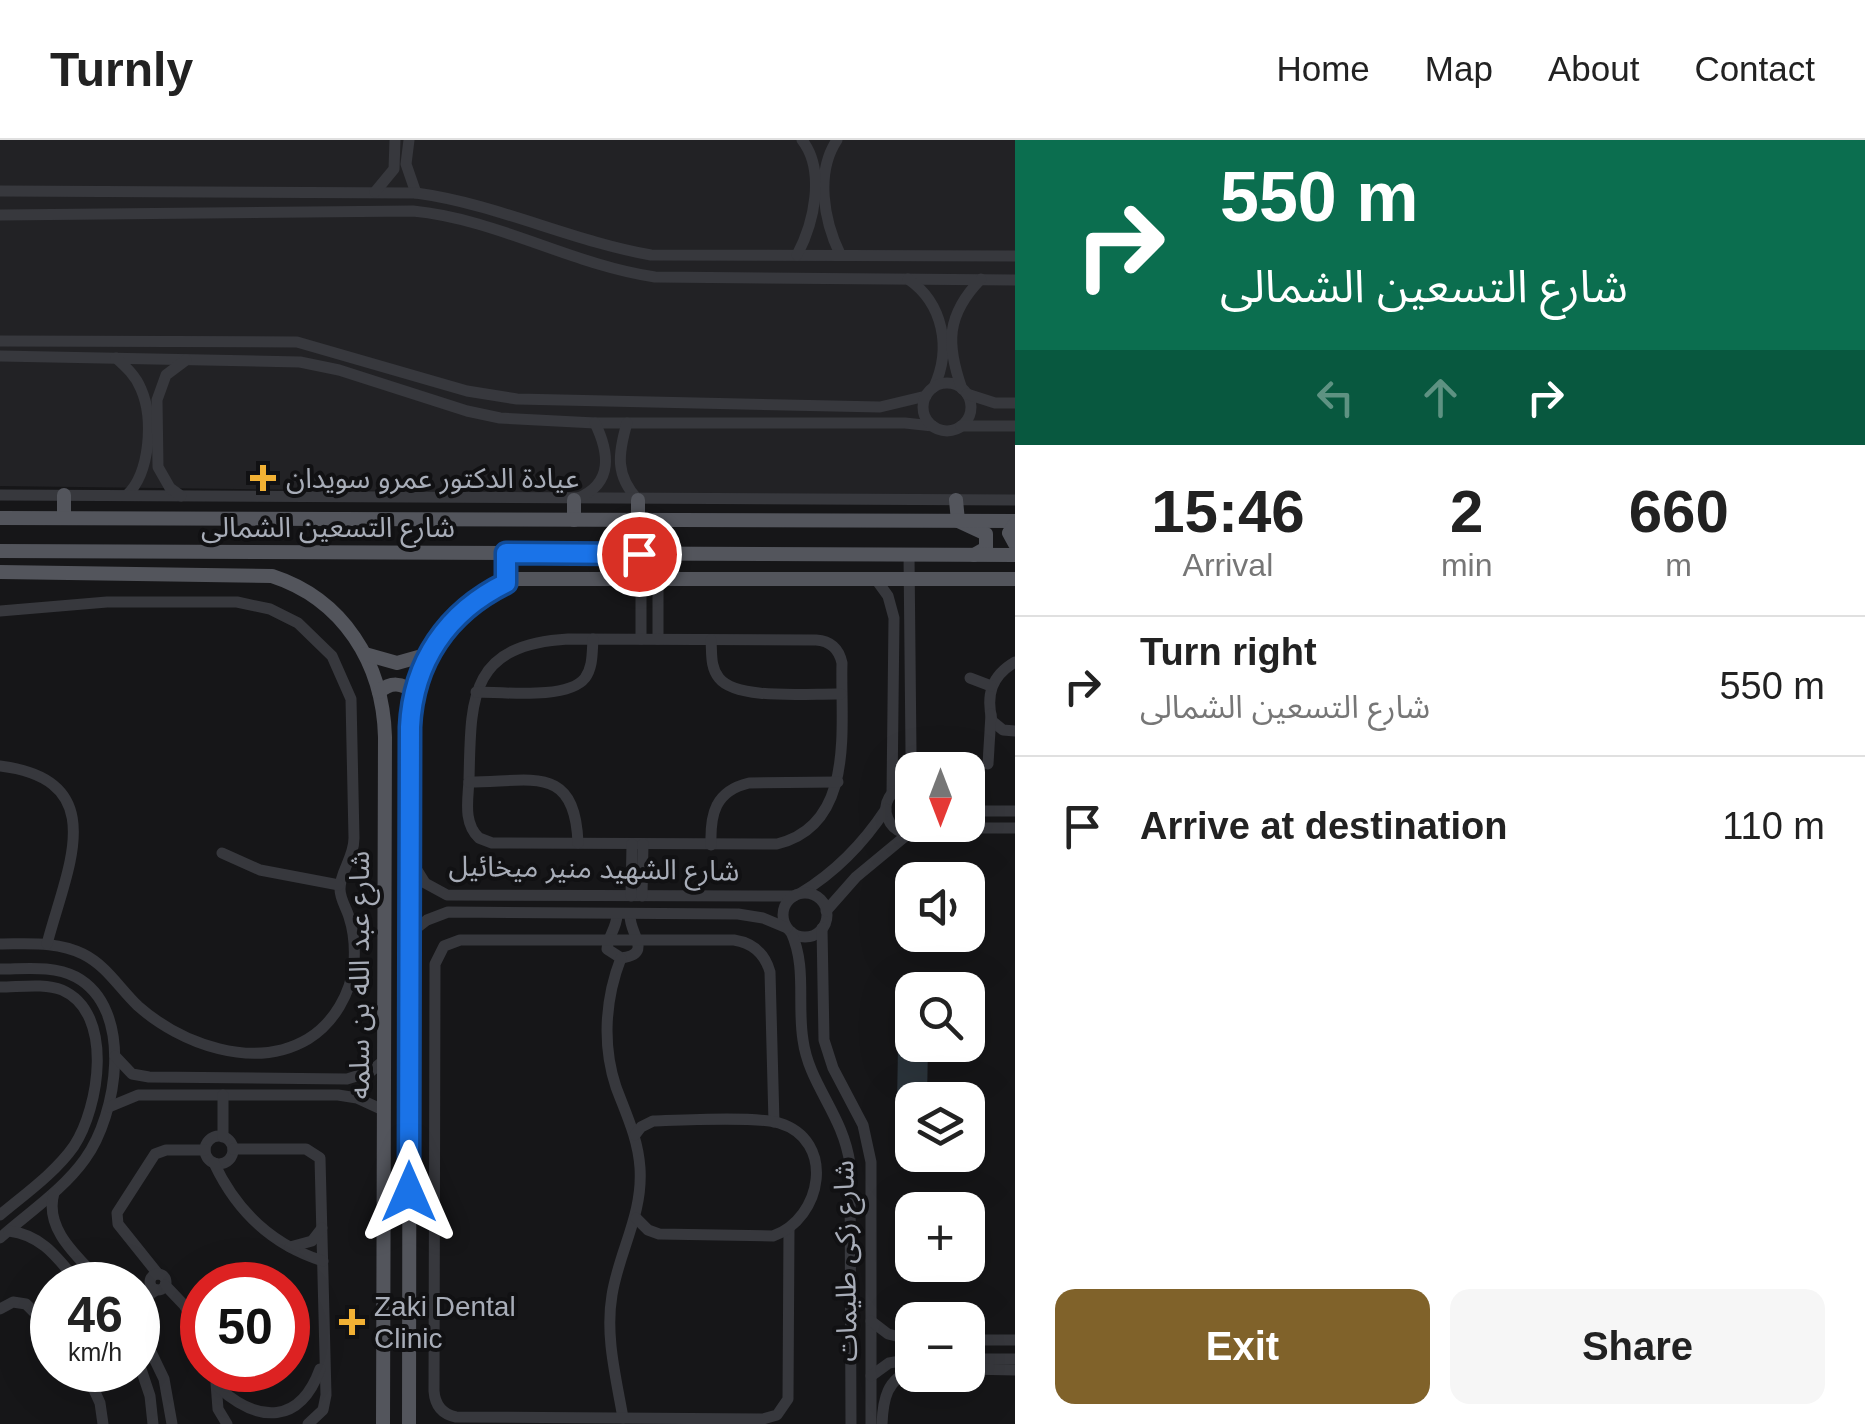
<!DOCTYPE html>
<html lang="en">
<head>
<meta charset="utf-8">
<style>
  body { margin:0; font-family:Helvetica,"Noto Sans Arabic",sans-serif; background:#f6f6f6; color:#222; height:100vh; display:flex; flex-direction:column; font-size:38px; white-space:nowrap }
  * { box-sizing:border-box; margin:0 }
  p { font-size:32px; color:#767676 }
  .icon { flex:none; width:55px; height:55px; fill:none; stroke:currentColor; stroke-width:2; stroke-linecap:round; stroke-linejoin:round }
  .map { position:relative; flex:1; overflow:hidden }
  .side { display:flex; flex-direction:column; background:#fff; width:850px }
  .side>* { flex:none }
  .hud { background:#0b6e4f; color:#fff; overflow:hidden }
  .needle { width:65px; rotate:180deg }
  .controls { position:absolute; left:895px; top:612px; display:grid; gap:20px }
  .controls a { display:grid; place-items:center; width:90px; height:90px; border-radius:20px; background:#fff; box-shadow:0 10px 40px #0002; font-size:50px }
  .speed { position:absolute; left:30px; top:1122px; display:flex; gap:20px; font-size:50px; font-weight:700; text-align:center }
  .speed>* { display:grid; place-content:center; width:130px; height:130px; border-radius:50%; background:#fff; box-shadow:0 10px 40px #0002; line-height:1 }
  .speed small { font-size:25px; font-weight:400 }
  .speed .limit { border:15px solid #d22; background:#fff; color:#111 }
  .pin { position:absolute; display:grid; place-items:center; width:85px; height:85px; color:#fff; margin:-42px; border:5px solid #fff; border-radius:50%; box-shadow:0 2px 10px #0007 }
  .me { position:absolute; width:110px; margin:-55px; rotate:0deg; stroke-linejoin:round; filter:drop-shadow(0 0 8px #0008) }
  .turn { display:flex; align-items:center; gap:35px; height:210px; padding:0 40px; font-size:45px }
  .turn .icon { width:130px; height:130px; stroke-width:2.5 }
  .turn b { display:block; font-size:70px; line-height:85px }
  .lanes { display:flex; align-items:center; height:95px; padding:0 40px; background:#0003; justify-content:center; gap:50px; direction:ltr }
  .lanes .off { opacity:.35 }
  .eta { display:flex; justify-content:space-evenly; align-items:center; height:170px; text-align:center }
  .eta b { font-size:60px; font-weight:700; line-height:70px }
  .button { display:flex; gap:20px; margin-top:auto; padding:20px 40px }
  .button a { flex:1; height:115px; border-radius:20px; background:#80622a; color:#fff; font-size:40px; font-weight:700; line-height:115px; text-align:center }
  .button a+a { background:#f6f6f6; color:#222 }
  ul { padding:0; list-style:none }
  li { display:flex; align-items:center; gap:30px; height:140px; padding:0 40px; border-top:2px solid #e0e0e0 }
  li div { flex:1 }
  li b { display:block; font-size:38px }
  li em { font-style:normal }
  header { display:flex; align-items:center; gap:60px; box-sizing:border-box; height:140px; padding:0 50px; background:#fff; border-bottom:2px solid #e0e0e0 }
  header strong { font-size:48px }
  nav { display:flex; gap:55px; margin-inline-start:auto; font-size:35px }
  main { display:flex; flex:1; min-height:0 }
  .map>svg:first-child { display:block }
  .built { fill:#222225 }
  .water { fill:#2c353c }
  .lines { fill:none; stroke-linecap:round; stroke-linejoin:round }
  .minor { stroke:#37383d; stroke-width:11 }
  .major { stroke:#53555c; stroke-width:14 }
  .route-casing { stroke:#114b97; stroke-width:25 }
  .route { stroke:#1a73e8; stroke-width:18 }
  .poi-dot { fill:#f2b134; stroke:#111113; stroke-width:4 }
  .labels { text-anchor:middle; stroke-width:8; stroke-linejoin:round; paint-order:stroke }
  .poi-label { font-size:28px; fill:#a8adb8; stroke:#111113; text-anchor:start }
  .street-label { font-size:28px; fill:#a8adb8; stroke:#111113 }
</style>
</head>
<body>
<header>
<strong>Turnly</strong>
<nav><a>Home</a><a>Map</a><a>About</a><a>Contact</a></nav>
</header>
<main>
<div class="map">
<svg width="1015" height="1284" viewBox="0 0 1015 1284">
  <rect width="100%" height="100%" fill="#161618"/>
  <path class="built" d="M0,0H1015V359L0,346Z"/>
  <path class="water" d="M898,904L928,905L927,960H912V966H897Z"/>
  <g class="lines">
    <g class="minor">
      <path d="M409,0L406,24L416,53"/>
      <path d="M837,0C815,33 824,81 840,114"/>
      <path d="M0,51L416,53C497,64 571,101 651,115L1015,116"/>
      <path d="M375,52L394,29L395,0"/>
      <path d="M0,75L413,71C497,79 572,125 655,137L1015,140"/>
      <path d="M797,115C814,83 826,31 802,0"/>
      <path d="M908,139C943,163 952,208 934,247"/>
      <path d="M0,201L297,202L467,251L517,259L880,267L926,256"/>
      <path d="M0,216L300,222L339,230L467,271L500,278L595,283H905L933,286"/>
      <path d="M116,218C126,227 136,236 141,249C154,279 150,333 127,355"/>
      <circle cx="947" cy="267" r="24"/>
      <path d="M962,249C946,204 946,175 981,139"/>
      <path d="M967,254L995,263H1015"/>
      <path d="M627,283C618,314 615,335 638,360"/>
      <path d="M961,286H1015"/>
      <path d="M0,355L1015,360"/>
      <path d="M181,356L170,348L158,327L157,260L166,235L186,220"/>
      <path d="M578,358C614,343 609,312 595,283"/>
      <path d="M909,415L911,612L914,630"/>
      <path d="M641,437V499"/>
      <path d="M658,437V499"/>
      <path d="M875,438L888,456L894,478L892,654"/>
      <path d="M0,471L107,462H237L270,469L298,483L332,516L351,559L354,698C354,718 340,731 340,749C340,759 346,767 349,777C354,792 355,808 354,823C351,853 334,883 308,899C254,931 181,904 138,866C119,848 107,826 83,814C57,801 28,804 0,804"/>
      <path d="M568,499L816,500C831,501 839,509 842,523C840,584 857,685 777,704L492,703L479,698C463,683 468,660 469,640C471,559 468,505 568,499Z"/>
      <path d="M711,500C712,513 710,527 719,538C737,561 812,553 841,554"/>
      <path d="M1015,522C991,536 986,555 992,581L1003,590L1015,591"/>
      <path d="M970,538L991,546"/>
      <path d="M476,552C502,552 568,560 585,538C593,527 592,513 593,499"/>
      <path d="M988,624L991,574"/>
      <path d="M0,626C114,640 66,730 47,804"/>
      <path d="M469,642C531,642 575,623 578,703"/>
      <path d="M912,646C864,649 890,716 928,685"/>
      <path d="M968,671H1015"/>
      <path d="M925,688H1015"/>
      <path d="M711,705C710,674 715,651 749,643L838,642"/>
      <path d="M222,713L260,730L339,745"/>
      <path d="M410,719L425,743L447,755L794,756"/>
      <path d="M801,753C837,731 863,704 886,669"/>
      <circle cx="805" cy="775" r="22"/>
      <path d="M631,756L632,704"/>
      <path d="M642,756L643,704"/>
      <path d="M826,771L856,737L908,694"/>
      <path d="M617,776C616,789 608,796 607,809L621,818C654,814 629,794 630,775"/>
      <path d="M822,788L824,900L833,928L863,985L871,1022V1284"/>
      <path d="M791,792C807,827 797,863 803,900C809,945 843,974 850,1024L851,1284"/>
      <path d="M409,794L427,780L448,772L738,774L763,778L787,788"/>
      <path d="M621,818C605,859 602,905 616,947C626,974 638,998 640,1028C643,1075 619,1111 612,1155C605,1196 616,1237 623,1278"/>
      <path d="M0,829C25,829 53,825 76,837C135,869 117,975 85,1019C63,1050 28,1073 0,1098"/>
      <path d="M0,847C19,847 45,843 62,850C115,873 99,968 74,1006C55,1033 25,1054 0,1075"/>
      <path d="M115,916L132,934L149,937L347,939L370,932L382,922"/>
      <path d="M109,967L138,955H338L357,958L383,970"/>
      <path d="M774,982L770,832C765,814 753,803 734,800H460L444,806L435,824L434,1251C435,1265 442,1274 456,1277L763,1279L777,1275L788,1259L789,1088"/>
      <path d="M635,995L641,987L653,981C682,980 755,976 779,983C836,1000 823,1078 773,1096L659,1094L648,1090L636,1078"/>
      <circle cx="219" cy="1010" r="14"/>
      <path d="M223,997V955"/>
      <path d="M233,1009H306L320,1018L326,1255L323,1270L308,1284"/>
      <path d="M214,1023C236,1070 272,1105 323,1121"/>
      <path d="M54,1053C43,1091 82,1120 104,1145"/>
      <path d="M9,1091C43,1095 59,1120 80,1145"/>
      <path d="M290,1107L312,1101L322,1088"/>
      <path d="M158,1134L118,1084L117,1073L155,1014L166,1010H205"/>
      <circle cx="158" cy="1142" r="8"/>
      <path d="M165,1145L184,1165L202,1195"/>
      <path d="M138,1163L156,1150"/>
      <path d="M0,1169L13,1162L26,1164L52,1190"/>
      <path d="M871,1181L888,1194L912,1200"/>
      <path d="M138,1185L164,1239L172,1284"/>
      <path d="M968,1200H1015"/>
      <path d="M968,1219H1015"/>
      <path d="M138,1220L150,1256L153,1284"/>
      <path d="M968,1229L1015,1230"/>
      <path d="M85,1230L100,1263L103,1284"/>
      <path d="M215,1230L218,1269L227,1284"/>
      <path d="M871,1236L889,1223L912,1219"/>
      <path d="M218,1247C259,1284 300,1284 320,1229"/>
      <path d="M882,1284C883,1259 887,1239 912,1230"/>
    </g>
    <g class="major">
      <path d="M64,355V378"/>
      <path d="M574,360V380"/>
      <path d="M638,360V380"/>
      <path d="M956,360L958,381L986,394V408L974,415"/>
      <path d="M0,378L1015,381"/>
      <path d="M1015,384L1009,393L1015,404"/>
      <path d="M0,411L1015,415"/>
      <path d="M505,413L506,443"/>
      <path d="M0,432L272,436C343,459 383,523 385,597L383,1284"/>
      <path d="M365,514L397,523L429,514"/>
      <path d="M379,552C390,542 403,542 413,553"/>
      <path d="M409,1284L410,587C413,520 452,458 518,439H1015"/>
    </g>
  </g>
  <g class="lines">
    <defs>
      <path id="route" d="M409,1052L410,587C413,522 447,472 506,443V413L639,414"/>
    </defs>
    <use href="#route" class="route-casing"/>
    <use href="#route" class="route"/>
  </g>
  <g class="poi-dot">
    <path d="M258 323h10v10h10v10h-10v10h-10v-10h-10v-10h10z"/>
    <path d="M347 1167h10v10h10v10h-10v10h-10v-10h-10v-10h10z"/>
  </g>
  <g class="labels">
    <g class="poi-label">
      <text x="286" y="348">عيادة الدكتور عمرو سويدان</text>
      <text x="374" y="1176">Zaki Dental<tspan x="374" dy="32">Clinic</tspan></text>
    </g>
    <g class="street-label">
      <text x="328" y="397">شارع التسعين الشمالى</text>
      <text transform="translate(594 728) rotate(1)" y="10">شارع الشهيد منير ميخائيل</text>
      <text transform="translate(359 835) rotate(-90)" y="10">شارع عبد الله بن سلمه</text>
      <text transform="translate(845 1121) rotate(-91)" y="10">شارع زكى طليمات</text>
    </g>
  </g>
</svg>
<div class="controls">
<a><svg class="needle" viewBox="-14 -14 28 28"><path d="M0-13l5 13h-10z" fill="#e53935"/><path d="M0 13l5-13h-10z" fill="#767676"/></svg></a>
<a><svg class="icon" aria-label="sound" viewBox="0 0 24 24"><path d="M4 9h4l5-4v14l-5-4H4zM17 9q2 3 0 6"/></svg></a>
<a><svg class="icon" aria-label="search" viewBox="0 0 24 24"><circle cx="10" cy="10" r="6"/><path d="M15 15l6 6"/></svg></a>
<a><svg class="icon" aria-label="layers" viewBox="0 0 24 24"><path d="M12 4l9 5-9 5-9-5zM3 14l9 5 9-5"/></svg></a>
<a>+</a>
<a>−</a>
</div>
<div class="speed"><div>46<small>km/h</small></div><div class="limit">50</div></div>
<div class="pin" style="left:639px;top:414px;background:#d93025"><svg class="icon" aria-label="arrive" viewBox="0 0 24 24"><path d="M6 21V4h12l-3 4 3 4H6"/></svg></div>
<svg class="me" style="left:409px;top:1052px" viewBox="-20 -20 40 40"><path d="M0-17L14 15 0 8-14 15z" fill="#1a73e8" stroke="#fff" stroke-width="4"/></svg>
</div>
<section class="side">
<div class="hud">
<div class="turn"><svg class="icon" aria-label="right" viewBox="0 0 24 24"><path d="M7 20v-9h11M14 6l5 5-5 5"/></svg><div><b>550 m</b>شارع التسعين الشمالى</div></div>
<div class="lanes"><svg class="icon off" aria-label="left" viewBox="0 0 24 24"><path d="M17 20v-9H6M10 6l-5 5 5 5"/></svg><svg class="icon off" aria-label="ahead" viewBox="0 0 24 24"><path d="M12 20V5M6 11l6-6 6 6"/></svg><svg class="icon" aria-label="right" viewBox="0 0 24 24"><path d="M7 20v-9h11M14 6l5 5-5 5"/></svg></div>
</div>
<div class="eta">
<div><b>15:46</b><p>Arrival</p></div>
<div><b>2</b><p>min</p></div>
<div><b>660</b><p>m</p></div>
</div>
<ul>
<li><svg class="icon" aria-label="right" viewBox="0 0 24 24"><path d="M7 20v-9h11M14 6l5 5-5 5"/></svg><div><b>Turn right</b><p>شارع التسعين الشمالى</p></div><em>550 m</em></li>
<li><svg class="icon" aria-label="arrive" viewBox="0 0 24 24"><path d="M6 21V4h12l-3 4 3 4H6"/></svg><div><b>Arrive at destination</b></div><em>110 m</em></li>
</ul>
<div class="button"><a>Exit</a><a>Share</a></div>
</section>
</main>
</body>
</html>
